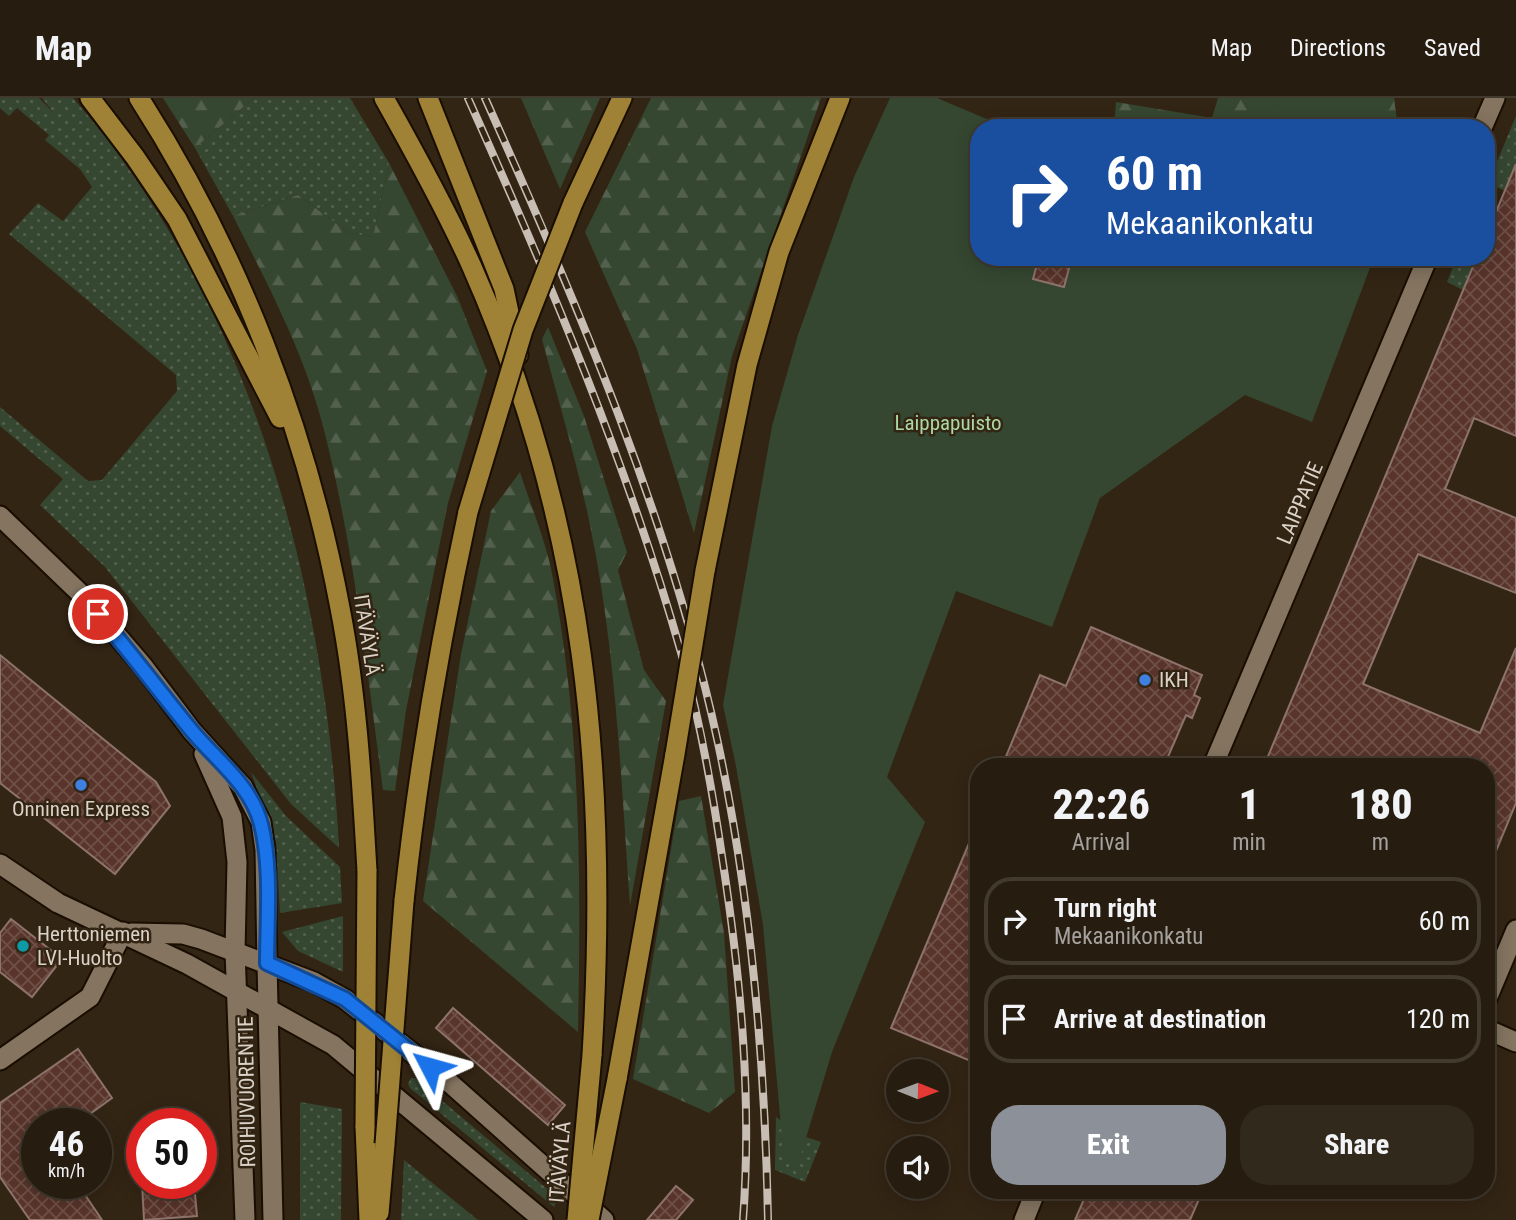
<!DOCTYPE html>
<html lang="en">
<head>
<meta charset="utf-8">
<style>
  body { margin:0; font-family:"Roboto Condensed",sans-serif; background:#32291d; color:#f1f3f6; height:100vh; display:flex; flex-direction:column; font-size:26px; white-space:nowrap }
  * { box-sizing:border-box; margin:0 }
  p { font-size:23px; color:#a4a19e }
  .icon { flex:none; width:38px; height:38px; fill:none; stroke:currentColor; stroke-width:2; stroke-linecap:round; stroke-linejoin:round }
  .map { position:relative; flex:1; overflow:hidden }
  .panel { position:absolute; left:970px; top:660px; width:525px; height:441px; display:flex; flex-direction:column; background:#261c0f; border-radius:28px; box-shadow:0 4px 18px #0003,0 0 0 2px #423a2f }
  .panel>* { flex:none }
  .hud { position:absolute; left:970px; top:21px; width:525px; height:147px; border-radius:28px; box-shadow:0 4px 18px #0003,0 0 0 2px #423a2f; background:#1a4fa0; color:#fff; overflow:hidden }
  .needle { width:46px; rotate:91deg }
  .tools { position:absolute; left:886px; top:961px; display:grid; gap:14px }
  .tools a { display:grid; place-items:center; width:63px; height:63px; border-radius:50%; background:#261c0f; box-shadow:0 4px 18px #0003,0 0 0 2px #423a2f; font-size:35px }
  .speed { position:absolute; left:21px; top:1010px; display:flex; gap:14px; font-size:35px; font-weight:700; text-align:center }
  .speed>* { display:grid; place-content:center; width:91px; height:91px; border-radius:50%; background:#261c0f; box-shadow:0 4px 18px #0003,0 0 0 2px #423a2f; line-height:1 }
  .speed small { font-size:18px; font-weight:400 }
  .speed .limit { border:10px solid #d22; background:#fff; color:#111 }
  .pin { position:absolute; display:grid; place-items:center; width:60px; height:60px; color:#fff; margin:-30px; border:4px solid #fff; border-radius:50%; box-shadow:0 2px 7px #0007 }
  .me { position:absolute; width:77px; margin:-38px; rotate:309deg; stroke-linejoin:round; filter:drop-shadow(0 0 5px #0008) }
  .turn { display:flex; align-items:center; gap:24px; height:147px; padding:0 21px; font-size:32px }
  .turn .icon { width:91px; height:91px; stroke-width:2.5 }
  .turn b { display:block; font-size:49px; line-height:60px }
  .eta { display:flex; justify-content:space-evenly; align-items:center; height:119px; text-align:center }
  .eta b { font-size:42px; font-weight:800; line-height:49px }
  .primary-button { display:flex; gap:14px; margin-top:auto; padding:14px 21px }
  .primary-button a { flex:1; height:80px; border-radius:28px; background:#8c9099; color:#fff; font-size:28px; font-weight:800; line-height:80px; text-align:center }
  .primary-button a+a { background:#32291d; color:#f1f3f6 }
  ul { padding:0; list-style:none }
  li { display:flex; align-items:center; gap:21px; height:88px; margin:0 14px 10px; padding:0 7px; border:4px solid #423a2f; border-radius:28px }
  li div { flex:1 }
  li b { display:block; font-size:26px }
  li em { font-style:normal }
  header { display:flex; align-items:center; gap:42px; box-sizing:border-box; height:98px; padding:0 35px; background:#261c0f; border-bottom:2px solid #423a2f }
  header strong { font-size:33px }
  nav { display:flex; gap:38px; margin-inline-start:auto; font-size:24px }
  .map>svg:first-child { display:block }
  .grass { fill:url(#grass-dots) }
  .forest { fill:url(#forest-firs) }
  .park { fill:#354731 }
  .building { fill:url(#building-cross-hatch); stroke:#8d736c; stroke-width:2 }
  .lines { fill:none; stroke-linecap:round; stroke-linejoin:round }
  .minor-casing { stroke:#1a0e01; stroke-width:23 }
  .tertiary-casing { stroke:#1a0e01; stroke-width:23 }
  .secondary-casing { stroke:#1a0e01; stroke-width:23 }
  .trunk-casing { stroke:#1a0e01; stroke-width:23 }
  .minor { stroke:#847460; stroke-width:19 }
  .tertiary { stroke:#847460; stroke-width:19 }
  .secondary { stroke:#847460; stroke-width:19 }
  .trunk { stroke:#9f8235; stroke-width:19 }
  .rail-casing { stroke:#c8beb3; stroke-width:8 }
  .rail { stroke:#332514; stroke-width:5; stroke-dasharray:16; stroke-linecap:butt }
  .trunk-bridge-casing { stroke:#1a0e01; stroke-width:23; stroke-linecap:butt }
  .trunk-bridge { stroke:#9f8235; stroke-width:19 }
  .route-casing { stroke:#114b97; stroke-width:18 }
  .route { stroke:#1a73e8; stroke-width:12 }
  .shop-dot { fill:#3f7fe0; stroke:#332514; stroke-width:2.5 }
  .culture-dot { fill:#0f9aa8; stroke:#332514; stroke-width:2.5 }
  .labels { text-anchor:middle; stroke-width:5; stroke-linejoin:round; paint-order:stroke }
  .park-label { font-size:21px; fill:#acd7a3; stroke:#332514 }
  .street-label { font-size:21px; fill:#dad1c7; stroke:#332514 }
  .poi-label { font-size:21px; fill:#dad1c7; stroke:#332514; text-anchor:start }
</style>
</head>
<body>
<header>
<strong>Map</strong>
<nav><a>Map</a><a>Directions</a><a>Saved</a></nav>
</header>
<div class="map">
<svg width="1516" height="1122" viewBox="0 0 1516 1122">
  <defs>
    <pattern id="grass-dots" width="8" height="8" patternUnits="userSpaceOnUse" patternTransform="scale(1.75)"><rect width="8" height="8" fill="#354731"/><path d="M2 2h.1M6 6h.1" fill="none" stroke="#52604d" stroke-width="1.8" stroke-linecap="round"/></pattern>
    <pattern id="forest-firs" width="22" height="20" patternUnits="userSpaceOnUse" patternTransform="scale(1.75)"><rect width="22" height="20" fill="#354731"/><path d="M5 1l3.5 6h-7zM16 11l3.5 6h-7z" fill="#52604d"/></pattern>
    <pattern id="building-cross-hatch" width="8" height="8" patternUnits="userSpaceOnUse" patternTransform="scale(1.75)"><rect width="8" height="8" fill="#58342a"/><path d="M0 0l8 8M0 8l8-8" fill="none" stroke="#6f5047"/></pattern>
  </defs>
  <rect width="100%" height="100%" fill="#332514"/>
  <g class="grass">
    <path d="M0,0H39L53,14L42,0H73C251,204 325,484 339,750L291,706L105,469L40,407L63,381L0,328V309L88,383L102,382L177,293L176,277L9,136L38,105L63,123L92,89L80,71L45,42L49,37L17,10L9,18L0,10Z"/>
    <path d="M254,0H350L389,65L373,139L349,135L298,97L233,118L195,50Z"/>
    <path d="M1516,18V65L1505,93L1488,85Z"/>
    <path d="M1457,159H1477L1463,192L1447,184Z"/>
    <path d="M251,674L286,718L340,769L342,805L280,815L276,744Z"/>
    <path d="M343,818V874L298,853L282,834Z"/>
    <path d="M411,980H415L558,1100L554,1109L410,990L408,986Z"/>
    <path d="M300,1004L342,1011L341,1122H300Z"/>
    <path d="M776,1019L806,1039L821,1044L805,1084L775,1072Z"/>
    <path d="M404,1062L478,1122H401Z"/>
  </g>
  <g class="forest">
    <path d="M163,0H254L195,50Z"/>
    <path d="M521,0H600L560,91Z"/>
    <path d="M651,0H821L732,258L694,435L637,251L585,134Z"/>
    <path d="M1218,0H1394L1398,30H1114L1116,4L1212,20Z"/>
    <path d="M389,65L457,198L487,273L448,405L406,612L395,693L383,692C367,572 354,450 324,332C305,256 268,187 233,118L298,97L349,135L373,139Z"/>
    <path d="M548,229L584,318L627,454L618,472L644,572L666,603L630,808C621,681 616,552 590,427C577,364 558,302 542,241Z"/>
    <path d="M520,374C531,409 547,445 553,481C581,630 581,783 578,934L423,803L461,556L491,413Z"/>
    <path d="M701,698L724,835L735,994L709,1015L633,981L679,703Z"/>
  </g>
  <g class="park">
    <path d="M890,0H937L1008,30H978V159H1374L1312,324L1245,297L1100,400L1052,529L956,493L887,679L925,724L832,954L799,1063L784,1062L763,827L736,668L723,607L772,328L798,237L854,79Z"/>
    <path d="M1277,0H1387L1390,30H1265Z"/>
  </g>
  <g class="building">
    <path d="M1516,66V338L1474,320L1445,391L1516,420V495L1418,456L1363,586L1480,635L1516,550V705L1486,777V668H1264L1477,159H1486V138Z"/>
    <path d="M1039,159H1072L1064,189L1033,181Z"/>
    <path d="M1091,529L1202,577L1194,597L1200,600L1192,620L1186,617L1164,668H1002L1040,577L1066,588Z"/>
    <path d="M0,557L156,684L170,708L115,776L0,685Z"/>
    <path d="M978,724V966L891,930Z"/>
    <path d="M11,821L62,861L32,899L0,874V835Z"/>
    <path d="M453,910L565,1007L548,1027L436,930Z"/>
    <path d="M78,951L112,1000L76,1026H37V1085H77L102,1122H30L0,1079V1005Z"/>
    <path d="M142,1085H194L197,1118L144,1122Z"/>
    <path d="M676,1088L693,1102L676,1122H647Z"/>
    <path d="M1088,1092H1203L1190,1122H1075Z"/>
  </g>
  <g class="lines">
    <defs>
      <g id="minor">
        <path d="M1482,30L1495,0"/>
        <path d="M1213,668L1428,159"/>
        <path d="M1486,903L1516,832"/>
        <path d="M1486,931L1516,944"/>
        <path d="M0,962L90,899L123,834"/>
        <path d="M1024,1122L1036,1092"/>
      </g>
      <g id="tertiary">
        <path d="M0,418L83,498L143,568L192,633L243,689L261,724L265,752L267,865"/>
        <path d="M204,656L232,719L237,764L235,853"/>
      </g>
      <g id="secondary">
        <path d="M0,766L58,805L187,866L333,947L543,1122"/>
        <path d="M131,835L183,836L201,841L314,884L345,901L451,986L604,1122"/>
        <path d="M235,853L245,1122"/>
        <path d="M267,865L273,1122"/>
      </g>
      <g id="trunk">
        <path d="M90,0L135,59L177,121L280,320"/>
        <path d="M139,0C238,154 306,329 340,510C357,597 362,685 367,773"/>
        <path d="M384,0C415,55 446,111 472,169C586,427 609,679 592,957"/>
        <path d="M428,0L504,191L518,257"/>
        <path d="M573,105L622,0"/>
        <path d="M705,473L747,267L779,154L840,0"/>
        <path d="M404,803C418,672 440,543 468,414"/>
        <path d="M617,981L675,656"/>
        <path d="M365,1028L369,1122"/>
        <path d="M379,1115L385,1046"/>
      </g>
    </defs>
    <use href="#minor" class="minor-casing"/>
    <use href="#tertiary" class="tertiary-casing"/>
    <use href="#secondary" class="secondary-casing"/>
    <use href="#trunk" class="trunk-casing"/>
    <use href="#minor" class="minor"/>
    <use href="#tertiary" class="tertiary"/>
    <use href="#secondary" class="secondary"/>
    <use href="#trunk" class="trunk"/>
    <defs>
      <g id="rail">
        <path d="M468,0C549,181 628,367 682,558C701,626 713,696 723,765C741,883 752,1003 743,1122"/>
        <path d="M485,0C578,207 670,422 718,645C751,801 765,962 768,1122"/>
      </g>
    </defs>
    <use href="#rail" class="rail-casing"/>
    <use href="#rail" class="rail"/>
    <defs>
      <g id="trunk-bridge">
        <path d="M468,414L523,232L573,105"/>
        <path d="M675,656L705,473"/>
        <path d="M365,1028L367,773"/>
        <path d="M385,1046L404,803"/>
        <path d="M577,1122L592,957"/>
        <path d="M589,1122L617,981"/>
      </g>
    </defs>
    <use href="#trunk-bridge" class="trunk-bridge-casing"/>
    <use href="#trunk-bridge" class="trunk-bridge"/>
  </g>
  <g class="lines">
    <defs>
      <path id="route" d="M98,516C130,554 160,594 192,633C216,662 251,687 261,726C272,770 267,820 267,865L345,901L430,969"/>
    </defs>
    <use href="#route" class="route-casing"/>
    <use href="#route" class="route"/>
  </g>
  <g class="shop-dot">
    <circle cx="1145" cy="582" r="7"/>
    <circle cx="81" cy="687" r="7"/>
  </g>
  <circle class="culture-dot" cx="23" cy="848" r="7"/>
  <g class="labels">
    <g class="park-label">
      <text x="948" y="332">Laippapuisto</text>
    </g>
    <g class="street-label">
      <text transform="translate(1300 405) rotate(-67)" y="7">LAIPPATIE</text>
      <text transform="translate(367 537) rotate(81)" y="7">ITÄVÄYLÄ</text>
      <text transform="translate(247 994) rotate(-91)" y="7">ROIHUVUORENTIE</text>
      <text transform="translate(560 1064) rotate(-85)" y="7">ITÄVÄYLÄ</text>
    </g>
    <g class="poi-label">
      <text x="1159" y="589">IKH</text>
      <text x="81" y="718" text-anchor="middle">Onninen Express</text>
      <text x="37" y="843">Herttoniemen<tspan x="37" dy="24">LVI-Huolto</tspan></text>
    </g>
  </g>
</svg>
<div class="tools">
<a><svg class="needle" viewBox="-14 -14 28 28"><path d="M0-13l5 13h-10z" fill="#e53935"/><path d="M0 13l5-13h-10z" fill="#a4a19e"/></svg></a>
<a><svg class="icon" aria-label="sound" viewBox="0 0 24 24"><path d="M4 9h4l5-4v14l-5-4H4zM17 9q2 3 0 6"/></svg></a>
</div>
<div class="speed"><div>46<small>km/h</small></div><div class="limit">50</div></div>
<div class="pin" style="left:98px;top:516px;background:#d93025"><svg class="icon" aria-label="arrive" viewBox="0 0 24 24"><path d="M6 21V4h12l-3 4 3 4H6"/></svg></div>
<svg class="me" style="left:430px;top:969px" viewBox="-20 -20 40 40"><path d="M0-17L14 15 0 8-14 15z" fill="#1a73e8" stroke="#fff" stroke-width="4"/></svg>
<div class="hud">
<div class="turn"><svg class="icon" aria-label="right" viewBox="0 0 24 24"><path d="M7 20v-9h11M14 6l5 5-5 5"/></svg><div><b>60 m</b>Mekaanikonkatu</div></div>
</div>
<section class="panel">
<div class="eta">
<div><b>22:26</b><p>Arrival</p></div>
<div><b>1</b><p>min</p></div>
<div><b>180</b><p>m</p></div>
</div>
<ul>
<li><svg class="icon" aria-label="right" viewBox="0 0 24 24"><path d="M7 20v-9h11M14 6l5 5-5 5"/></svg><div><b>Turn right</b><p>Mekaanikonkatu</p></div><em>60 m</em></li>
<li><svg class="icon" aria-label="arrive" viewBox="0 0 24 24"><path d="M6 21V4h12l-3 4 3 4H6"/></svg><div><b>Arrive at destination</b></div><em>120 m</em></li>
</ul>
<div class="primary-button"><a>Exit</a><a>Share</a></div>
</section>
</div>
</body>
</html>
